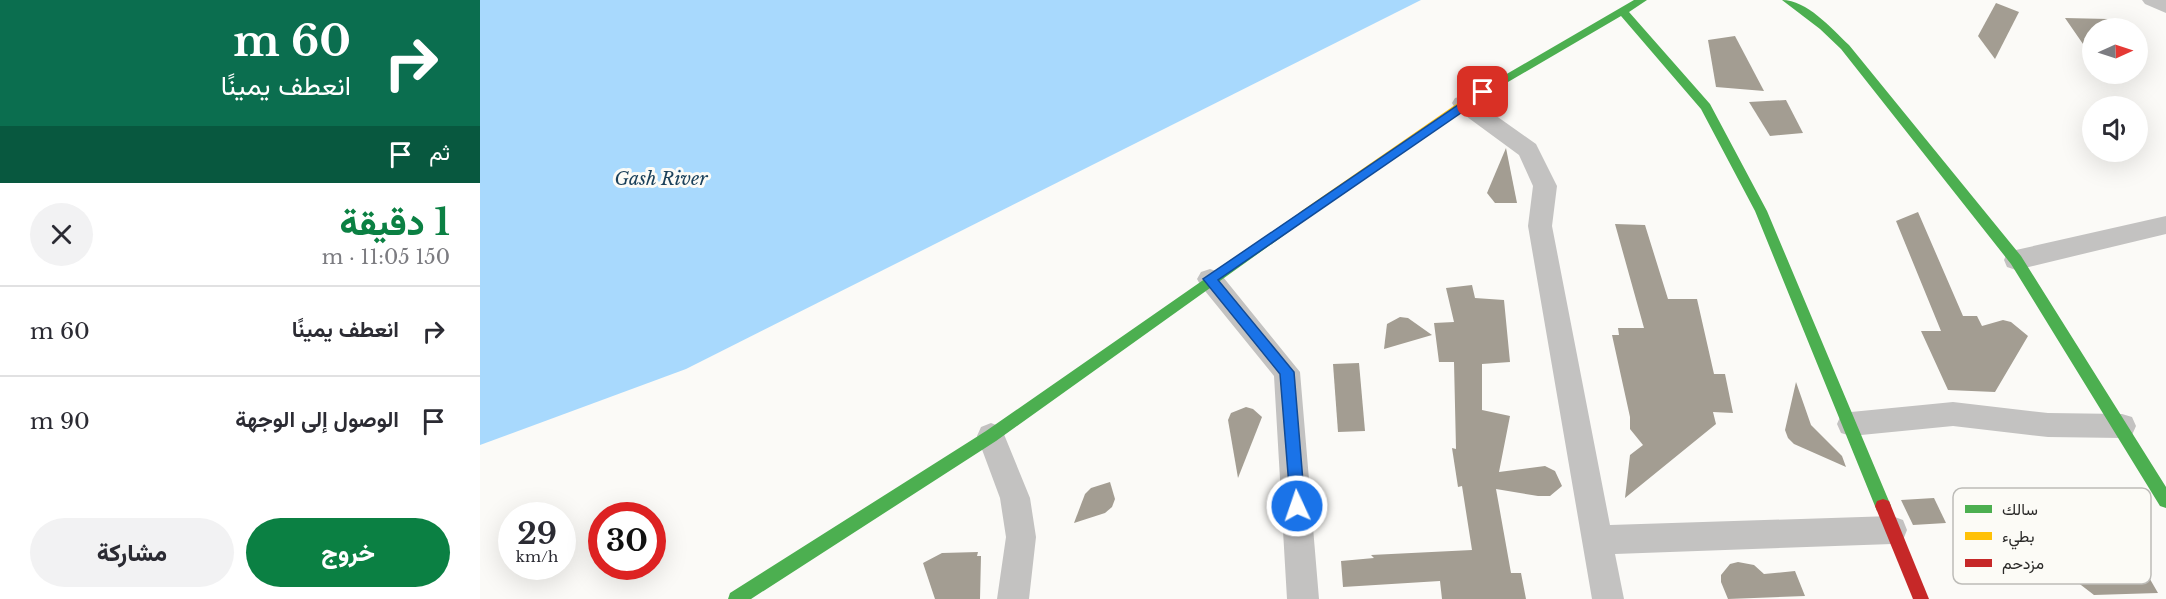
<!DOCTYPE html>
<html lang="ar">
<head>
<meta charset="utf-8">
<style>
  body { margin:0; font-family:"Libre Baskerville",Vazirmatn,serif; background:#f2f2f3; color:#2b2b33; direction:rtl; height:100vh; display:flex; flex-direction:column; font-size:22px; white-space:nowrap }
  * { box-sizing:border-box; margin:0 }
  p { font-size:20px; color:#7c7c81 }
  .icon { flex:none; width:33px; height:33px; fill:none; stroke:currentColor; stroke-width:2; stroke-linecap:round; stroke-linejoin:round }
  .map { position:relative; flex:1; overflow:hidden; direction:ltr }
  .details { display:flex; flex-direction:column; background:#fff; width:480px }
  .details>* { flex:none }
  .top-card { background:#0b6e4f; color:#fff; overflow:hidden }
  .needle { width:39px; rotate:87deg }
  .fabs { position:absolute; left:1602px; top:18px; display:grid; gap:12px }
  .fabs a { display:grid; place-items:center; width:66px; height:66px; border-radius:50%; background:#fff; box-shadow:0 6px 24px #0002; font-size:30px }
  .speed { position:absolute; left:18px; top:502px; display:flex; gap:12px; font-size:30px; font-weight:700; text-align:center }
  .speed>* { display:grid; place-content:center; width:78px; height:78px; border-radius:50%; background:#fff; box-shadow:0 6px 24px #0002; line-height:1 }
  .speed small { font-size:15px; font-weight:400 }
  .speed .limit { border:9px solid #d22; background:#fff; color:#111 }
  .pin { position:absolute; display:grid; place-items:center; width:51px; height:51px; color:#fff; margin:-26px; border-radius:12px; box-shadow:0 3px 9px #0006 }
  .me { position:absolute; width:66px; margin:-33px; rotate:357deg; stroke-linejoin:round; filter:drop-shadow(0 0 4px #0008) }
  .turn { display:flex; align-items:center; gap:21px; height:126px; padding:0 30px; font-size:27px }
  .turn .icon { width:78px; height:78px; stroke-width:2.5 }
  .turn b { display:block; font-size:42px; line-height:51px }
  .then { display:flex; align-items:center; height:57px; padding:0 30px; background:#0003; gap:12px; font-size:22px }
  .round { display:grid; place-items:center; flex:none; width:63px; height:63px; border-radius:32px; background:#f2f2f3 }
  .overview { display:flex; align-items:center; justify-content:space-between; height:102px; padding:0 30px }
  h1 { font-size:36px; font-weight:800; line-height:45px; color:#0b8043 }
  .action { display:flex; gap:12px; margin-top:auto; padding:12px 30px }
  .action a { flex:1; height:69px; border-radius:36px; background:#0b8043; color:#fff; font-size:24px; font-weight:800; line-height:69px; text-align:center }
  .action a+a { background:#f2f2f3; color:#2b2b33 }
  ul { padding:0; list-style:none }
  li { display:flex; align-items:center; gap:18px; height:90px; padding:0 30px; border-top:2px solid #e1e1e2 }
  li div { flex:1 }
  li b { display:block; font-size:22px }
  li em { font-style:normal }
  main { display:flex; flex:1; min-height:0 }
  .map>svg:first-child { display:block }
  .water { fill:#a8d9fd }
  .building { fill:#a39d92 }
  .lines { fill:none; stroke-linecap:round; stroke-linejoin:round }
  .street { fill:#c3c2c1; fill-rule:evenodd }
  .fast { fill:#4caf50; fill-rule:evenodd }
  .slow { fill:#ffc107; fill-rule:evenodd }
  .jam { fill:#c62828; fill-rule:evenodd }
  .route { fill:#1a73e8; stroke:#114b97; stroke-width:1.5 }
  .labels { text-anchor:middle; stroke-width:6; stroke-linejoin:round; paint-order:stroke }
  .water-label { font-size:18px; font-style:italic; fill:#1a405a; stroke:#fcfbf6 }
  .key { fill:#fcfbf6; stroke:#bdbcb8; stroke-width:1.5 }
  .key-label { font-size:16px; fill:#2b2a29 }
</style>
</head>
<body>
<main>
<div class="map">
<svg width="1686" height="599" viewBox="0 0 1686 599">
  <rect width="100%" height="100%" fill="#fbfaf7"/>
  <path class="water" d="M0,0H941L206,369L0,445Z"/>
  <g class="building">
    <path d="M1516,3L1539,12L1515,59L1498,36Z"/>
    <path d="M1585,18L1628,19L1635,28H1612V57Z"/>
    <path d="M1255,36L1284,91L1236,87L1228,40Z"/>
    <path d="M1306,100L1323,133L1290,136L1269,102Z"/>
    <path d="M1026,148L1037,203H1015L1007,193Z"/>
    <path d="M1438,212L1483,316H1497L1502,326L1523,320L1531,322L1548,336L1515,392L1468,390L1441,331H1461L1416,221Z"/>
    <path d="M1135,224L1165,225L1188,299H1217L1234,374H1245L1253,413L1233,412L1236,424L1145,498L1150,455L1163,445L1150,429V417L1132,335H1139L1138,328H1164Z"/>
    <path d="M992,285L995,298L1024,300L1030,362L1002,364V410L1030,416L1019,472L1065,466L1075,471L1082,486L1070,496H1058L1016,489L1031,573H1041L1046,599H962L960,581L863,587L861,561L894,558L891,555L992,550L982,486L978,487L972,448L976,449L974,362H959L954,323L974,322L966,288Z"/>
    <path d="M920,317L928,318L952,335L904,349L907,324Z"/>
    <path d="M879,363L885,431L858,432L853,364Z"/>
    <path d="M1316,382L1331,425L1362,456L1366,467L1314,444L1308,438L1305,430Z"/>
    <path d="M766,407L773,409L782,417L758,478L748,420L751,413Z"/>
    <path d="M630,482L635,499L632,507L625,513L594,523L605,494L611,488Z"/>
    <path d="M1454,498L1466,523L1433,525L1421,500Z"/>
    <path d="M1595,519L1597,523L1637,522L1678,593L1614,595L1588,575H1545L1533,547L1577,548L1563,520Z"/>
    <path d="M498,552L497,556H501L500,599H455L443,563L462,553Z"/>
    <path d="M1258,562L1274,565L1284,574L1315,571L1325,596L1248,599L1241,582V575L1250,564Z"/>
  </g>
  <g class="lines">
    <g class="street">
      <path d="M1662,0H1686V13L1665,4Z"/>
      <path d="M983,96L991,98L1056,144L1077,186L1072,226L1130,525L1412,516L1423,520L1427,530L1423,540L1412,544L1135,554L1144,599H1112L1048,226L1053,186L1039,155L975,108L972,103L975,98Z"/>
      <path d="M1686,216V234L1536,270L1527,267L1524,260L1527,253L1536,250Z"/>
      <path d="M730,269L739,272L820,372L839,599H807L794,376L721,286L717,279L721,272Z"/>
      <path d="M1473,402L1568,413L1642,414L1652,417L1656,426L1652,435L1642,438L1568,437L1473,426L1371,436L1361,433L1357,424L1361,415L1371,412Z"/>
      <path d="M511,423L521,427L550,498L556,537L549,599H517L526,537L520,498L497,436L501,427Z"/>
    </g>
    <g class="fast">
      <path d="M1154,0H1167L1149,12L1230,104L1287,211L1411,506L1409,511L1403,513L1397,511L1275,211L1221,109L1141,16L992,103H984L982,100Z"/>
      <path d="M1302,0C1327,0 1351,28 1369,45L1541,256L1686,487V508L1680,506L1531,264L1361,49L1340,29Z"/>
      <path d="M824,210L828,212L830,215L828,218L516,441L271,599H248L250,593L506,431Z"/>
    </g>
    <path class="slow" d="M988,96L992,97V103L828,218H820L818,215L820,212Z"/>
    <path class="jam" d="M1403,499L1409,501L1449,599H1433L1395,506L1397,501Z"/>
  </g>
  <path class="route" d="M1003,88L1009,92L1007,95L738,280L814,372L825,506L823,511L817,513L811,511L800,374L723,279Z"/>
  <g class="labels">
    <g class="water-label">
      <text x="181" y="185">Gash River</text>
    </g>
  </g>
  <rect x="1473" y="488" width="198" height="96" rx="9" class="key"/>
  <rect x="1485" y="505" width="27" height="8" fill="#4caf50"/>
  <rect x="1485" y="532" width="27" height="8" fill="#ffc107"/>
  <rect x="1485" y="559" width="27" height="8" fill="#c62828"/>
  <g class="key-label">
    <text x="1522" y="515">سالك</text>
    <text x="1522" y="542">بطيء</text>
    <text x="1522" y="569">مزدحم</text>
  </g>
</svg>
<div class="fabs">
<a><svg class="needle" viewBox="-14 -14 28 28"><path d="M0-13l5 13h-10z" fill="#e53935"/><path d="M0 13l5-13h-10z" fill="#7c7c81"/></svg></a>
<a><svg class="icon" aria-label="sound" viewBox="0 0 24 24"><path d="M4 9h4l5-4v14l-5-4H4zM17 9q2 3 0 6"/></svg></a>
</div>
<div class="speed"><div>29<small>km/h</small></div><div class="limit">30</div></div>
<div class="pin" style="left:1003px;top:92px;background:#d93025"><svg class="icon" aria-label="arrive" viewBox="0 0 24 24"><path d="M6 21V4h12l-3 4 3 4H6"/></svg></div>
<svg class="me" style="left:817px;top:506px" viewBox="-20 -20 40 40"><circle r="17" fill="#1a73e8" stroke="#fff" stroke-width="3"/><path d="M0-11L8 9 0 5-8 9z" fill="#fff"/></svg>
</div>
<section class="details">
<div class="top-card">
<div class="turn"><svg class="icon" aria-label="right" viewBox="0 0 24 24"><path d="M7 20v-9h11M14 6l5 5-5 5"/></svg><div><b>60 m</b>انعطف يمينًا</div></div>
<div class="then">ثم<svg class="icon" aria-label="arrive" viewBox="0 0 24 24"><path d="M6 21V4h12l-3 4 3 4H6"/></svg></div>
</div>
<div class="overview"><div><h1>1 دقيقة</h1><p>150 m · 11:05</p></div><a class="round"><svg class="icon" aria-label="close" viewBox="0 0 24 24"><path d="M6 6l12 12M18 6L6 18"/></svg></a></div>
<ul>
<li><svg class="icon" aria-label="right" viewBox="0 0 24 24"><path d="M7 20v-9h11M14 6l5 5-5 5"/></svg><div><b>انعطف يمينًا</b></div><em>60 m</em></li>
<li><svg class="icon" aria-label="arrive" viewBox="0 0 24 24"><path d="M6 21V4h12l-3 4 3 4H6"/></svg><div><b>الوصول إلى الوجهة</b></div><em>90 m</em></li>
</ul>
<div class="action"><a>خروج</a><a>مشاركة</a></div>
</section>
</main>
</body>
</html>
